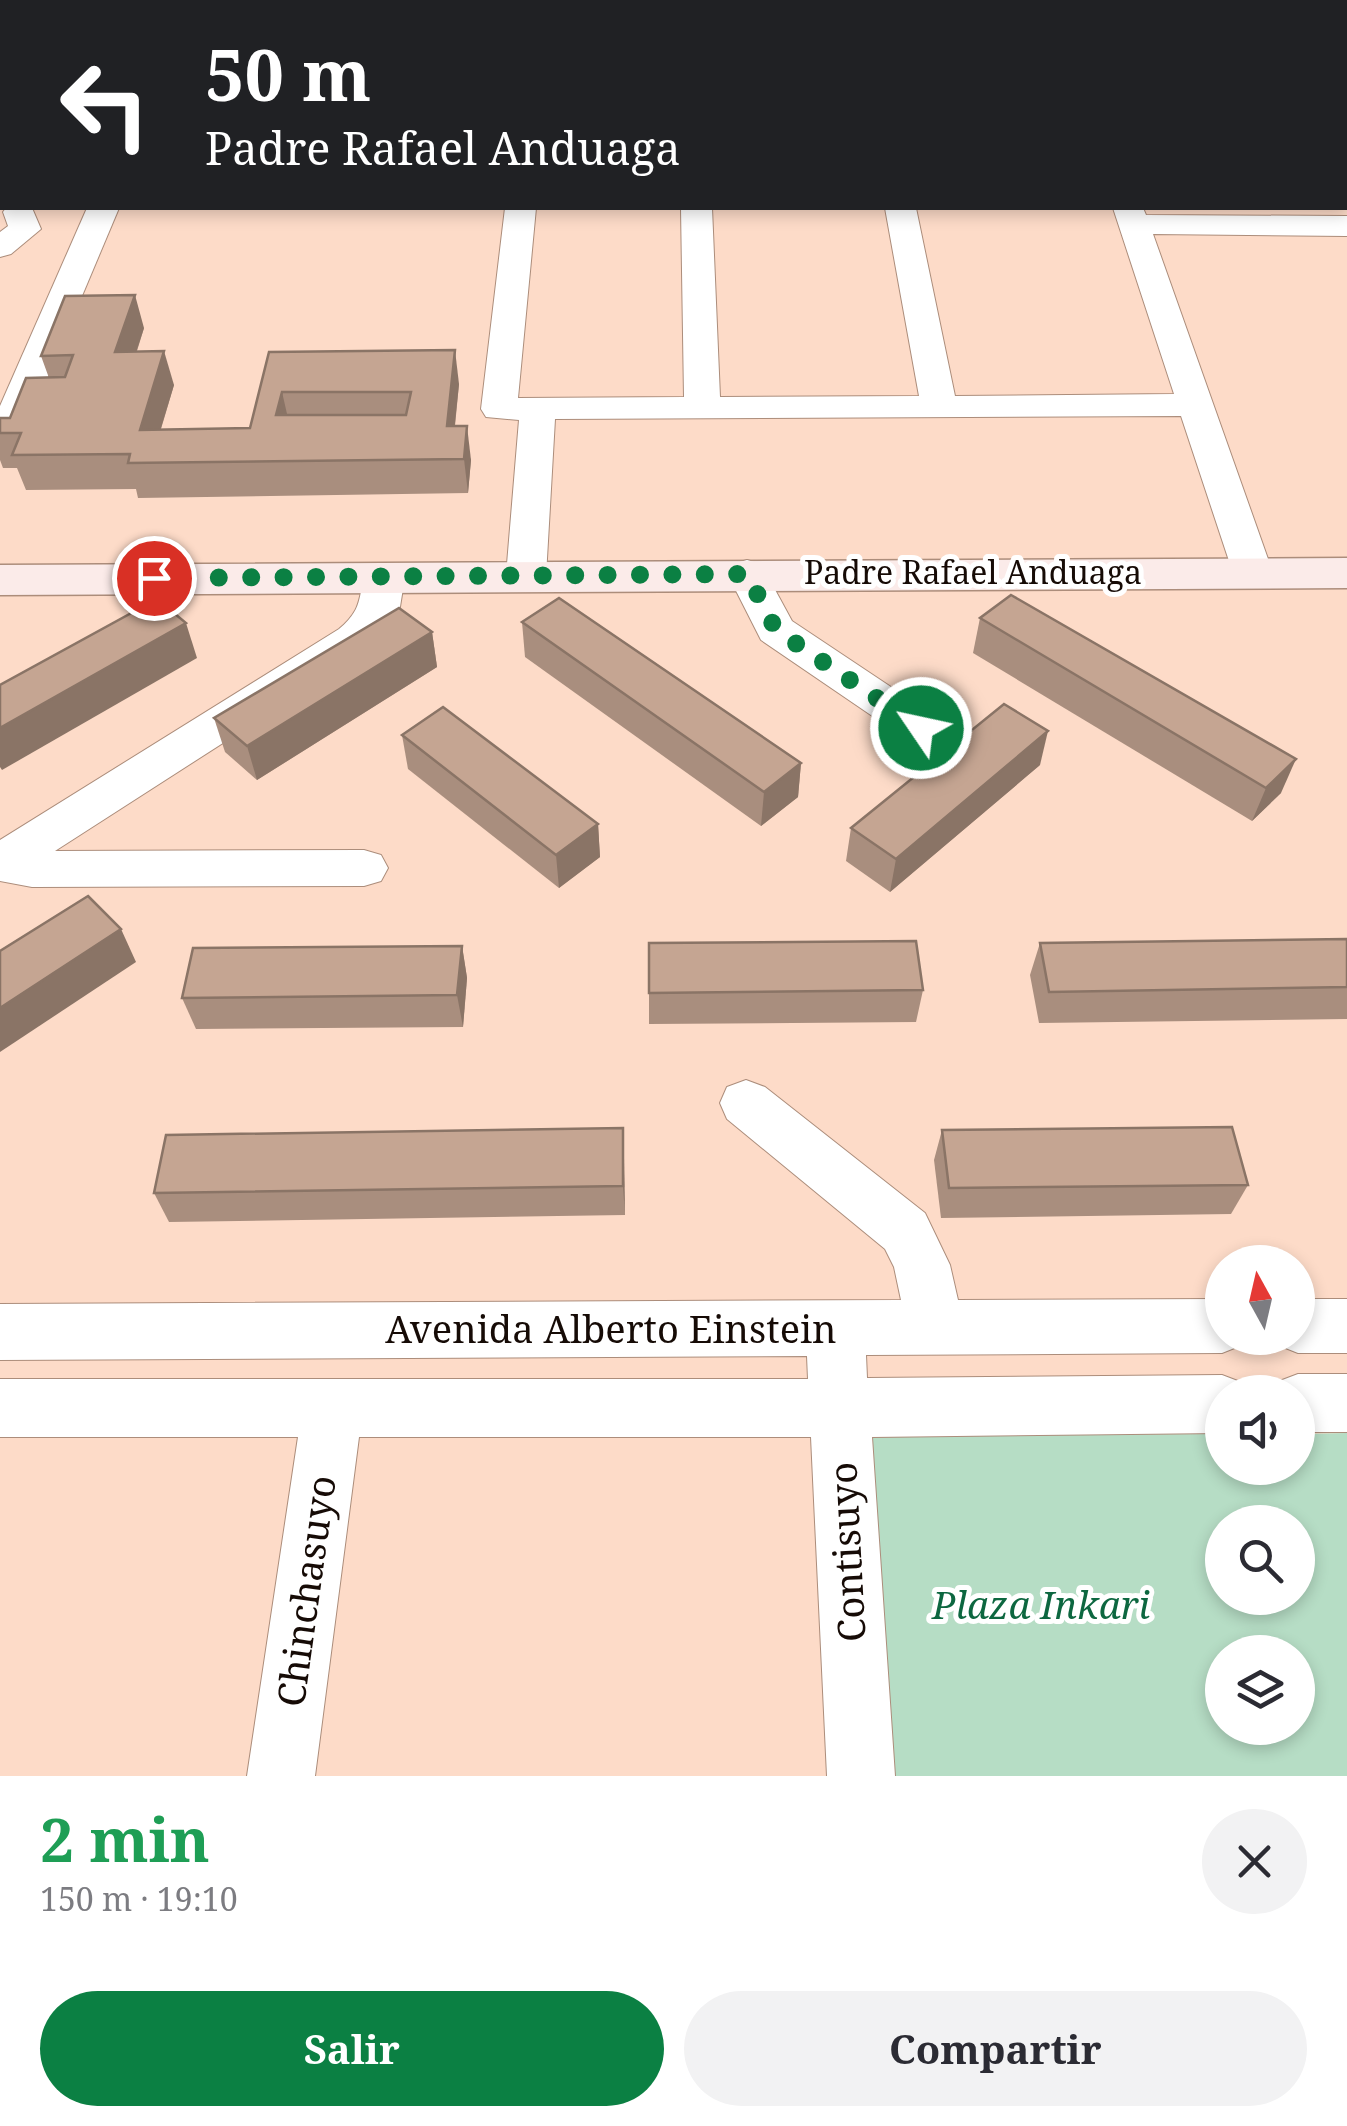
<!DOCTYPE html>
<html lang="es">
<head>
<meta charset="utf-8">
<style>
  body { margin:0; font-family:"Noto Serif",serif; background:#f2f2f3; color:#2b2b33; height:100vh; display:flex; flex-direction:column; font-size:38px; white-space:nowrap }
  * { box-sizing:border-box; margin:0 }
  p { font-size:32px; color:#7c7c81 }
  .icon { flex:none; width:55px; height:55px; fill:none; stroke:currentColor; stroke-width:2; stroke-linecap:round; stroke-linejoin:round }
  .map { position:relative; height:1776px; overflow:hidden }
  .drawer { display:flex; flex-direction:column; background:#fff; flex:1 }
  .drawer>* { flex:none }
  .top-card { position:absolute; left:0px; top:0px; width:1348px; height:210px; box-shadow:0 5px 15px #0003; background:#202124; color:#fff; overflow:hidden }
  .needle { width:65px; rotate:352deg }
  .tools { position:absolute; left:1205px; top:1245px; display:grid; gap:20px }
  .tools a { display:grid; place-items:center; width:110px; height:110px; border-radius:50%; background:#fff; box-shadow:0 5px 15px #0003; font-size:50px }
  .pin { position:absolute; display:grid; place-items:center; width:85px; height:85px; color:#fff; margin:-42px; border:5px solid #fff; border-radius:50%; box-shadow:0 2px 10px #0007 }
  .me { position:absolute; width:110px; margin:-55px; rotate:304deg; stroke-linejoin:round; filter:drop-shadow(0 0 8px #0008) }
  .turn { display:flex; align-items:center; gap:35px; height:210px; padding:0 40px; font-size:45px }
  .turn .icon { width:130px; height:130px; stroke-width:2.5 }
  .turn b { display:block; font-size:70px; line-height:85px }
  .round { display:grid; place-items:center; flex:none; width:105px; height:105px; border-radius:52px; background:#f2f2f3 }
  .headline { display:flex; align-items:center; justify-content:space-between; height:170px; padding:0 40px }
  h1 { font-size:60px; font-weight:700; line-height:75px; color:#1e9e55 }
  .primary-button { display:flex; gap:20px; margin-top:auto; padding:20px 40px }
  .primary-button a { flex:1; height:115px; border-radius:60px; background:#0b8043; color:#fff; font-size:40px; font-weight:700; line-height:115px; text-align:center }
  .primary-button a+a { background:#f2f2f3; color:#2b2b33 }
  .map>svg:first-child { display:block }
  .green { fill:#b6ddc5; fill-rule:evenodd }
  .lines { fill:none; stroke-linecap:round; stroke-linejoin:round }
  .street-casing { stroke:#ac8d7b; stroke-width:2 }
  .secondary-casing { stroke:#ac8d7b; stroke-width:3 }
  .street { fill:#fff; fill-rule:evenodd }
  .secondary { fill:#fbebe9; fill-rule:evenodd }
  .wall { fill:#a98e7e }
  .shaded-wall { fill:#8a7466 }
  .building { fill:#c5a592; stroke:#8a7466; stroke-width:2.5; fill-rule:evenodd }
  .route { stroke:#0b8043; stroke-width:18; stroke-dasharray:0 32.4 }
  .labels { text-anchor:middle; stroke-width:10; stroke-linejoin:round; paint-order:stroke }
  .street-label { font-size:32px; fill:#160b06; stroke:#fff }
  .near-street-label { font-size:38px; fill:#160b06; stroke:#fff }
  .near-park-label { font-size:38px; font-style:italic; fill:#0d6740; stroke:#fff }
</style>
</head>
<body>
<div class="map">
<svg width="1347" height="1776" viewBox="0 0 1347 1776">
  <rect width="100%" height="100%" fill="#fddbc8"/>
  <path class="green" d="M1347,1433V1776H883L856,1435L1222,1434V1468H1298V1434ZM1222,1522H1298V1598H1222ZM1222,1652H1298V1728H1222Z"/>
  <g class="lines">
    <defs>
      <g id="street">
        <rect x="713" y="0" width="26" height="2"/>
        <path d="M875,0H901L902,2H876Z"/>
        <path d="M1053,0H1079L1080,2H1054Z"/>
        <path d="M1219,0H1246L1247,2H1221Z"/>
        <rect x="1345" y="114" width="2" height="18"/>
        <path d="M6,208H32L41,229L11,254L0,257V232L8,226L3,212Z"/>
        <path d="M87,208H119L18,448L13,456L0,459V406Z"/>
        <path d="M505,208H536L518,398L684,397L681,208H712L720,397L919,396L885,208H916L955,396L1174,394L1113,208H1143L1146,215L1347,216V236L1153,234L1273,573L1267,582L1253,586L1239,582L1233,573L1181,416L555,419L546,576L540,585L526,589L512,585L506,576L519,420L486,417L481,409Z"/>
        <path d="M747,560L761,564L792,621L936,717L943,728L936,739L921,744L906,739L761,640L727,573L733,564Z"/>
        <path d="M385,563L399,567L405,576L398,619L369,649L55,851L364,850L381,855L388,868L381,881L364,886L32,887L0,881V840L339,629C368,605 354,593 371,567Z"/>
        <path d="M746,1080L765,1087L925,1213L950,1265L958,1300L1222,1299V1338H1246L1242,1345L1222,1353L866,1355L867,1378L1222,1375L1243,1383L1247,1392H1222V1433L872,1437L895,1776H827L811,1437H359L315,1776H247L298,1437H0V1379H808L807,1356L0,1360V1304L901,1300L894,1267L885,1249L727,1119L720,1103L727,1087Z"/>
        <path d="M1298,1299H1347V1353H1298L1278,1345L1274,1338H1298Z"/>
        <path d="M1298,1374H1347V1432H1298V1392H1273L1277,1382Z"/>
      </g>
      <path id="secondary" d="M1347,558V588L0,595V565Z"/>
    </defs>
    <use href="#street" class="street-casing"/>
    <use href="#secondary" class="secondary-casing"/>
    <use href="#street" class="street"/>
    <use href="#secondary" class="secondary"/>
  </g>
  <g class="wall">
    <path d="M144,328L137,351L174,385L161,429L250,428L269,352L459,384L455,426L471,460L468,493L138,498L136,489L26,490L17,468H3L0,460V418H10L49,378L41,356Z"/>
    <path d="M980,618L1281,793L1252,821L973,653Z"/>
    <path d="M522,622L801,763L798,797L761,826L525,657Z"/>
    <path d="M432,632L437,667L257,780L225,752L214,718Z"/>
    <path d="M402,735L598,824L600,857L559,888L408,769Z"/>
    <path d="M1040,765L890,892L846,861L851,828Z"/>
    <path d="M1347,939V1019L1039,1023L1030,975L1040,943Z"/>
    <path d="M462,946L467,978L463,1027L196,1029L182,998Z"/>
    <path d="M923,990L916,1022L649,1024V993Z"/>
    <path d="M623,1128L625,1215L169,1222L154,1193Z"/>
    <path d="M942,1130L1248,1185L1231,1214L941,1218L934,1160Z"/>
  </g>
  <g class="shaded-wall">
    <path d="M135,295L144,328L125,386L115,352Z"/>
    <path d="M455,350L459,384L451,461L447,426Z"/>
    <path d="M164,351L174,385L150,464L140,430Z"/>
    <path d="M282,392L290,427L276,415Z"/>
    <path d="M467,426L471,460L468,493L464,459Z"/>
    <path d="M186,623L197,658L2,770L0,767V728Z"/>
    <path d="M432,632L437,667L257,780L247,746Z"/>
    <path d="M1048,731L1040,765L890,892L896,859Z"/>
    <path d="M1296,759L1281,793L1252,821L1266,788Z"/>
    <path d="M801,763L798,797L761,826L764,792Z"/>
    <path d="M598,824L600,857L559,888L556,855Z"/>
    <path d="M121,929L136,962L0,1052V1008Z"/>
    <path d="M462,946L467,978L463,1027L457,995Z"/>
    <path d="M623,1128L624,1158L625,1215L623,1186Z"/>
  </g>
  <g class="building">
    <path d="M135,295L115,352L164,351L140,430L250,428L269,352L455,350L447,426H467L464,459L128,463L130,454L12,455L21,433H0V418H10L26,378L65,377L73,355L41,356L65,296ZM282,392H411L406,415H276Z"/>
    <path d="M1011,595L1296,759L1266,788L980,618Z"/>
    <path d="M559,598L801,763L764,792L522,622Z"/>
    <path d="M157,599L186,623L0,728V685Z"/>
    <path d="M399,608L432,632L247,746L214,718Z"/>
    <path d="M1004,704L1048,731L896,859L851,828Z"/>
    <path d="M443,707L598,824L556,855L402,735Z"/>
    <path d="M88,896L121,929L0,1008V951Z"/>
    <path d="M1347,939V987L1049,992L1040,943Z"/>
    <path d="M916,941L923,990L649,993V943Z"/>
    <path d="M462,946L457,995L182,998L193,948Z"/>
    <path d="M1232,1127L1248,1185L949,1188L942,1130Z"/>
    <path d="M623,1128V1186L154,1193L166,1135Z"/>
  </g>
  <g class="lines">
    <path class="route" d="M154,578L747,574L776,630L921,728"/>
  </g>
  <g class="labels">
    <g class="street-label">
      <text x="973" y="584">Padre Rafael Anduaga</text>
    </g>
    <g class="near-street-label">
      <text x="611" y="1343">Avenida Alberto Einstein</text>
      <text transform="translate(848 1552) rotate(-93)" y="13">Contisuyo</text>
      <text transform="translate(307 1591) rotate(-82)" y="13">Chinchasuyo</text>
    </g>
    <g class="near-park-label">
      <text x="1041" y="1619">Plaza Inkari</text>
    </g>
  </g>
</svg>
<div class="tools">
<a><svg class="needle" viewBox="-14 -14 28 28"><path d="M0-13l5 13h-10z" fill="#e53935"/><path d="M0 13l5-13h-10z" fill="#7c7c81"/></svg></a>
<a><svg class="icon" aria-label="sound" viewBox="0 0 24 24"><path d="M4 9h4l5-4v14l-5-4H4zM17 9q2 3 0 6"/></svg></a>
<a><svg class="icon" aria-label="search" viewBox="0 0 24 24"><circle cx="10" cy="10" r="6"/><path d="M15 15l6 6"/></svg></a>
<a><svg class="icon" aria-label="layers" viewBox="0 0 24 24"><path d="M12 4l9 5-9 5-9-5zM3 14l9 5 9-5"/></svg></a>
</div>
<div class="pin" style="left:154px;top:578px;background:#d93025"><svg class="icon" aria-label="arrive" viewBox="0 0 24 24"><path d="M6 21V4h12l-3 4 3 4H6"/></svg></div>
<svg class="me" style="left:921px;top:728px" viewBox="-20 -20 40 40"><circle r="17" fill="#0b8043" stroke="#fff" stroke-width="3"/><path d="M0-11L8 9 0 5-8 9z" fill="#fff"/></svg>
<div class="top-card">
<div class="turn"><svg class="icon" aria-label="left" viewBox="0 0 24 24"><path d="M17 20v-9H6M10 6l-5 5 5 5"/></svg><div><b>50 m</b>Padre Rafael Anduaga</div></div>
</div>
</div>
<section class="drawer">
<div class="headline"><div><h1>2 min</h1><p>150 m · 19:10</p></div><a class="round"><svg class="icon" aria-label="close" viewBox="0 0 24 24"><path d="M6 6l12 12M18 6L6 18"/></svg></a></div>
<div class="primary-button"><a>Salir</a><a>Compartir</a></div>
</section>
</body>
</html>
